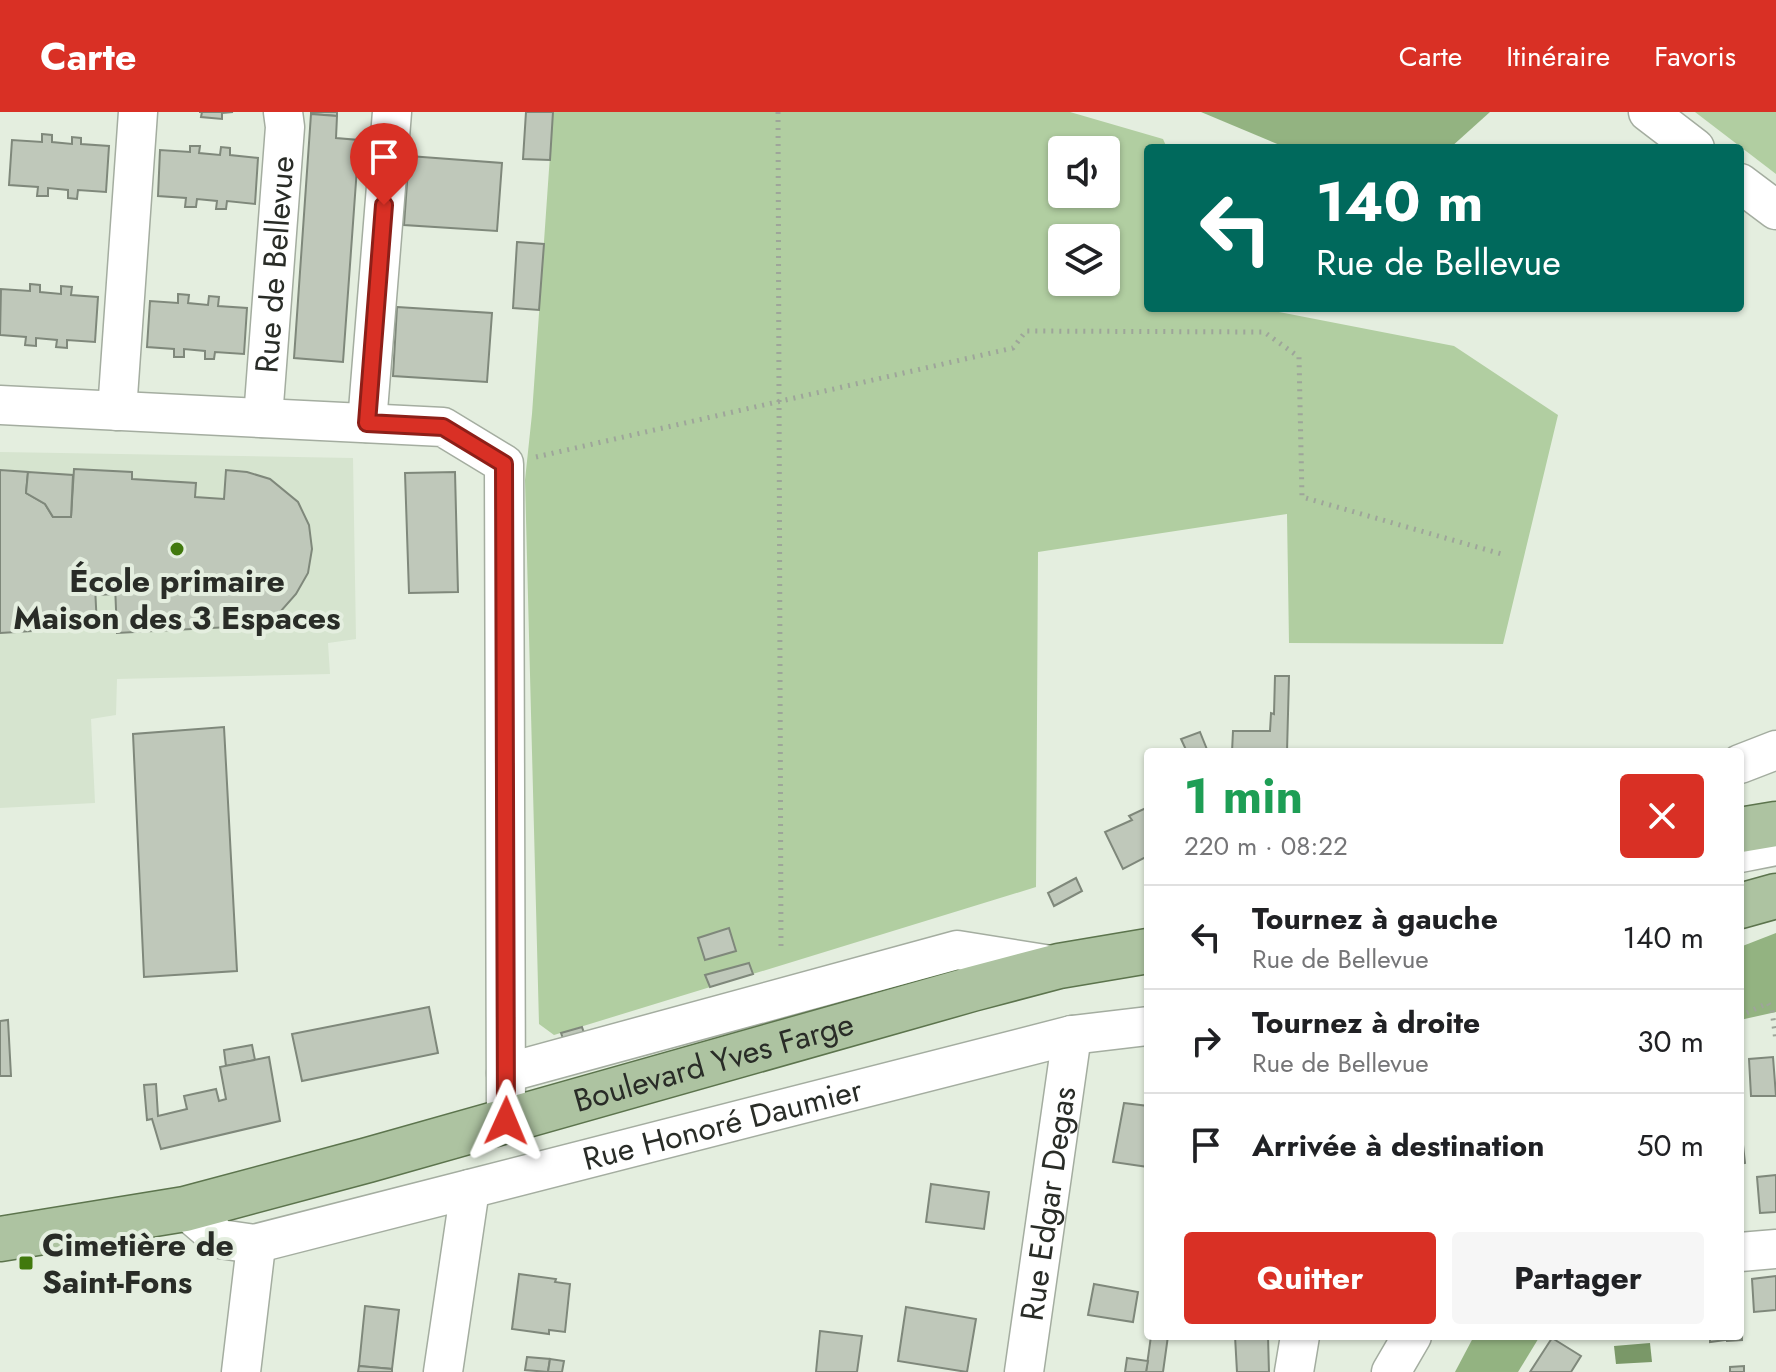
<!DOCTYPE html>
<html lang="fr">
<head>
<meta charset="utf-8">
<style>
  body { margin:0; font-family:Jost,sans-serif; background:#f6f6f6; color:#202124; height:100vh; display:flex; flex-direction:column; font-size:30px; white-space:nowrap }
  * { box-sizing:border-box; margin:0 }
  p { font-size:26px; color:#757577 }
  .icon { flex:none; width:44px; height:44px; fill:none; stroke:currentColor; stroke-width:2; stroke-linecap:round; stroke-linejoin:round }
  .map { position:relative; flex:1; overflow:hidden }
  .panel { position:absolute; left:1144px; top:636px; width:600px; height:592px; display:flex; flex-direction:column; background:#fff; border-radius:8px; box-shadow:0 2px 6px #0004 }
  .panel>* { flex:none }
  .banner { position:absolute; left:1144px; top:32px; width:600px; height:168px; border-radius:8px; box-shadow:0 2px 6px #0004; background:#00695c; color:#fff; overflow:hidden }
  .tools { position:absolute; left:1048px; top:24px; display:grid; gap:16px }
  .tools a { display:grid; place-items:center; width:72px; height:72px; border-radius:8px; background:#fff; box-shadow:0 2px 6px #0004; font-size:40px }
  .pin { position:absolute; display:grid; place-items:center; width:68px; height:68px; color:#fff; margin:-82px -34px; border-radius:50% 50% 50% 0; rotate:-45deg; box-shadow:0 0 8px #0007 }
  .pin .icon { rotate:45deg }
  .me { position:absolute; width:88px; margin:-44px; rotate:1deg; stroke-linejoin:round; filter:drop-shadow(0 0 6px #0008) }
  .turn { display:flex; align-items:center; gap:28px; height:168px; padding:0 40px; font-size:36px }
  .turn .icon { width:104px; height:104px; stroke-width:2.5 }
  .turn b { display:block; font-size:56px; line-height:68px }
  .round { display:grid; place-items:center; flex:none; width:84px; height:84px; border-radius:8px; background:#f6f6f6 }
  .headline { display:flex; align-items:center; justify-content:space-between; height:136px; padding:0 40px }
  h1 { font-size:48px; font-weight:700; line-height:60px; color:#1e9e55 }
  .primary-button { display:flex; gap:16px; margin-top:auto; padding:16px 40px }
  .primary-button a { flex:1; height:92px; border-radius:8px; background:#d93025; color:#fff; font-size:32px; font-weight:700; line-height:92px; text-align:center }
  .primary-button a+a { background:#f6f6f6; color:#202124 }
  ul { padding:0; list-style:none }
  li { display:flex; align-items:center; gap:24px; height:104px; padding:0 40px; border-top:2px solid #e0e0e0 }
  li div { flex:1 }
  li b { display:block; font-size:30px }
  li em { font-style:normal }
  header { display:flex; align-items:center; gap:48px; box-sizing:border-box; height:112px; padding:0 40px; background:#d93025; color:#fff }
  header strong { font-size:38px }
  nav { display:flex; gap:44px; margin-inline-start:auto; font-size:28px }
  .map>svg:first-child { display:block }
  .built { fill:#d6e4cf }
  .green { fill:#b1cea1; fill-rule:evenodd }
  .forest { fill:#93b381 }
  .water { fill:#7a9868 }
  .building { fill:#bfc8ba; stroke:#7f887b; stroke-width:2 }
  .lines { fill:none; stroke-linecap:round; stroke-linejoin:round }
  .minor-casing { stroke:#a4ada0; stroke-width:41 }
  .major-casing { stroke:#5c744d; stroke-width:47 }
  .path { stroke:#9ea59a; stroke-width:5; stroke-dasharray:2 6; stroke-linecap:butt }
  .minor { stroke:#fff; stroke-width:38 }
  .major { stroke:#adc3a1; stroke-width:44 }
  .route-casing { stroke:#8d1f18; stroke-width:20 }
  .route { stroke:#d93025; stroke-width:14 }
  .poi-dot { fill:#41790d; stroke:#e4eedf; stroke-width:3 }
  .labels { text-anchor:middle; stroke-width:8; stroke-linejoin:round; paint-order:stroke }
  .street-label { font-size:32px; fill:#292c27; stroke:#e4eedf }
  .poi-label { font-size:32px; font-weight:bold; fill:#292c27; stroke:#e4eedf }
</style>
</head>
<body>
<header>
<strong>Carte</strong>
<nav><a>Carte</a><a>Itinéraire</a><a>Favoris</a></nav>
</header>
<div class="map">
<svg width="1776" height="1260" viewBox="0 0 1776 1260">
  <rect width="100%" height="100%" fill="#e4eedf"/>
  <path class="built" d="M0,340L353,346L356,527L328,531L330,562L117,567L116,603L91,607L95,691L0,696Z"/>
  <g class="green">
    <path d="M553,0H1070L1163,27L1167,36H1148V196H1259L1454,234L1558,303L1503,532L1289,531L1287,402L1038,440L1036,775L554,923L539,912L525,368L532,302ZM1062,38H1106V82H1062ZM1062,126H1106V170H1062Z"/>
    <path d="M1695,0H1776V62Z"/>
  </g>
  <g class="forest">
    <path d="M1201,0H1490L1450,36H1287Z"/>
    <path d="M1776,821V900L1740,908V835Z"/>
    <path d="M1474,1224H1540L1518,1260H1455Z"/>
  </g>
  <path class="water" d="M1650,1231L1652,1250L1616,1252L1614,1234Z"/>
  <g class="building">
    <path d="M199,0H233L222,1V7L201,5L202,0Z"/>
    <path d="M311,0H337V4L311,2Z"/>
    <path d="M526,0H553L550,48L523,47Z"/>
    <path d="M311,2L337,4L336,26L359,28L343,250L294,246Z"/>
    <path d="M42,22L52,23V30L72,32V25L81,26V32L109,34L106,80L78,78L77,87L68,86V78L48,76V84H37L38,75L9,73L12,28L42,30Z"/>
    <path d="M190,34H200L199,41L220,43L221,35L230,36V43L258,46L255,92L227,89L226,97H216L217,89L197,87L196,95H185L186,86L158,84L160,38L190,40Z"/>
    <path d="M409,44L502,51L497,119L404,113Z"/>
    <path d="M517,130L544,132L539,198L513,196Z"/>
    <path d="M30,172L40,173V180L61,182V174L72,175L71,183L98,185L95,230L67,228V236L56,235L57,228L36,226V234L25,233L26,225L0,223L1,177L30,179Z"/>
    <path d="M178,182L189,183L188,191L208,193L209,184L219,185L218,194L247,196L244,242L215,240L214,247H205V239L184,237V245H174V237L147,235L150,189L178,191Z"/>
    <path d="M397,195L492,201L487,270L393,264Z"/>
    <path d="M74,357L132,360V367L196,371L195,385L224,387L226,358L247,360L270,367L298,390L309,413L312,437L308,461L296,482L281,499L249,514L117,521L115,473L95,474L97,515L0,521V358L28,360L26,381L45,392L53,405H71Z"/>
    <path d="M28,360L73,363L71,405H53L45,392L26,381Z"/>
    <path d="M455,360L458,480L409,481L405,361Z"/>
    <path d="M115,473V482L96,483L95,474Z"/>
    <path d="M1275,564H1289L1287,640H1232L1233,619H1270L1271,601L1274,602Z"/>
    <path d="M224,615L237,859L144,865L133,622Z"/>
    <path d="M1200,620L1208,640H1187L1181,627Z"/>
    <path d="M1148,695V744L1123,757L1105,720L1132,708L1129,704Z"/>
    <path d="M1076,766L1082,779L1054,794L1048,781Z"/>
    <path d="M729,816L736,839L705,848L698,826Z"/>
    <path d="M749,851L753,862L710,875L705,863Z"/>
    <path d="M429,895L438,941L302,969L292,922Z"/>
    <path d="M8,908L11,964H0V909Z"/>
    <path d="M582,915L586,927L565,932L561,921Z"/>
    <path d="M252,933L255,948L226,954L224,938Z"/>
    <path d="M269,945L280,1009L161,1037L152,1007L147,1008L144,973L156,972L158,1004L187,997L184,984L216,977L219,989L226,987L220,955Z"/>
    <path d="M1773,945L1776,984H1751L1749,947Z"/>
    <path d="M1124,991L1148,994V1055L1113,1050Z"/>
    <path d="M1740,1024H1742L1745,1051L1740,1052Z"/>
    <path d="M1776,1063V1100L1760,1101L1757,1065Z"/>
    <path d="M931,1072L989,1080L984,1117L926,1110Z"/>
    <path d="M519,1162L556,1167L555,1170L570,1172L565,1220L549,1218V1222L512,1217Z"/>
    <path d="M1776,1164V1198L1754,1200L1752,1167Z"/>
    <path d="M1094,1172L1138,1180L1133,1210L1088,1203Z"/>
    <path d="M365,1194L399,1198L392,1257L359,1254Z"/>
    <path d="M906,1195L976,1207L967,1260L898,1249Z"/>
    <path d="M1741,1202L1742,1228L1727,1229V1224H1740Z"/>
    <path d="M820,1219L862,1224L857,1260H816Z"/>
    <path d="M1151,1224H1168L1163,1260H1146Z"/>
    <path d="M1235,1224H1268L1269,1260H1237Z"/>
    <path d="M1710,1224H1725L1726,1228L1710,1230Z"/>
    <path d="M1552,1226L1581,1244L1571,1260H1530Z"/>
    <path d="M527,1245L550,1247L548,1260L525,1258Z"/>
    <path d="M1127,1246L1148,1249L1146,1260H1125Z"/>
    <path d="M550,1247L564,1249L562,1260H548Z"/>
    <path d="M359,1254L392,1257V1260H358Z"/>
    <path d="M1744,1254V1260H1730V1255Z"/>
  </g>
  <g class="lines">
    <defs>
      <g id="minor">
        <path d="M1648,0L1695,36"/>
        <path d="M1740,71L1776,98"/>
        <path d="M0,293L443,315L504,352L506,1009"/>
        <path d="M117,299L138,0"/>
        <path id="s1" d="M263,306L285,15L283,0"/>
        <path d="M367,311L392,0"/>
        <path d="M1740,652L1776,638"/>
        <path d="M1740,741L1776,734"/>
        <path d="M506,961L957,838L1057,854"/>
        <path id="s2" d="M185,1097L220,1127L254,1132L1072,923L1148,914"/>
        <path d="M1740,1140L1776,1137"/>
        <path d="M241,1260L255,1142L254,1132"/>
        <path d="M443,1260L470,1077"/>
        <path id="s3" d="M1024,1260L1072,923"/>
        <path d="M1294,1260L1300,1224"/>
        <path d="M1391,1260L1412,1224"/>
      </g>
      <g id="major">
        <path d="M1740,718L1776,712"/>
        <path d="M1740,794L1776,784"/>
        <path id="s4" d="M0,1127L185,1097L368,1048L972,877L1059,854L1148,839"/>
      </g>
    </defs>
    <use href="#minor" class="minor-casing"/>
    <use href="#major" class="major-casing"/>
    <g class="path">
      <path d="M778,0L781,837"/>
      <path d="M536,345L1013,236L1026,219L1264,220L1299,245L1302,385L1505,443"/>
      <path d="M1740,901L1742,903L1768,891L1772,898L1776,929"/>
    </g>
    <use href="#minor" class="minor"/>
    <use href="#major" class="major"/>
  </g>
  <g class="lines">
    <defs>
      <path id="route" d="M384,93L367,311L443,315L504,352L506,1009"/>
    </defs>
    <use href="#route" class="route-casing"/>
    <use href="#route" class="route"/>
  </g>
  <g class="poi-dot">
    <circle cx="177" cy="437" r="8"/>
    <rect x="18" y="1143" width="16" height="16" rx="4"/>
  </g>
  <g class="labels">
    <g class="street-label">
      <text dy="11" stroke="none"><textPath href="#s1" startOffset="154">Rue de Bellevue</textPath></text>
      <text dy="11" stroke="none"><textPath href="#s4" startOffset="736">Boulevard Yves Farge</textPath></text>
      <text dy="11" stroke="none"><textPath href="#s2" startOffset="564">Rue Honoré Daumier</textPath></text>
      <text dy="11" stroke="none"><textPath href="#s3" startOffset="170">Rue Edgar Degas</textPath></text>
    </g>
    <g class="poi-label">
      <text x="177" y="480">École primaire<tspan x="177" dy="37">Maison des 3 Espaces</tspan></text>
      <text x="42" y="1144" text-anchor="start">Cimetière de<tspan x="42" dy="37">Saint-Fons</tspan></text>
    </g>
  </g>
</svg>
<div class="tools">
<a><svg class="icon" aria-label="sound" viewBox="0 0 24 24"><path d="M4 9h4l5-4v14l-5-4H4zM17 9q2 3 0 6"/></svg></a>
<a><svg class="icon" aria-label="layers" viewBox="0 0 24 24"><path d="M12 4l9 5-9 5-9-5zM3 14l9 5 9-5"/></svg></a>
</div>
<div class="pin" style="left:384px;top:93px;background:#d93025"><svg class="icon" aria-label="arrive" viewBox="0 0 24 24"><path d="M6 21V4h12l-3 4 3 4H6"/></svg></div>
<svg class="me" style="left:506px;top:1009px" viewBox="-20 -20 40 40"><path d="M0-17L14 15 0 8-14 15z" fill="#d93025" stroke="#fff" stroke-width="4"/></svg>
<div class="banner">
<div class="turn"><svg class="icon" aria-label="left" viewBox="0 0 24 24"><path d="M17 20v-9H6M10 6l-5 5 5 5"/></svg><div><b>140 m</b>Rue de Bellevue</div></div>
</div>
<section class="panel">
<div class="headline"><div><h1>1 min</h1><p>220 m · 08:22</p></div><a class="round" style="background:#d93025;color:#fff"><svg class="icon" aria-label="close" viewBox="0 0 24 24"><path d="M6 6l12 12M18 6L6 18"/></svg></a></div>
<ul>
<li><svg class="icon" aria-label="left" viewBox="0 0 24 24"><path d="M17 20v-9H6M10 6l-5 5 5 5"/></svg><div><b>Tournez à gauche</b><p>Rue de Bellevue</p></div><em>140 m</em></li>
<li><svg class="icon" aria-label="right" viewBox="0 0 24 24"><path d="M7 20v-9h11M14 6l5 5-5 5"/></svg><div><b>Tournez à droite</b><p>Rue de Bellevue</p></div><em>30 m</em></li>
<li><svg class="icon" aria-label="arrive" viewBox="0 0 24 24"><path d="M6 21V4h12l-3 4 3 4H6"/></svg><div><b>Arrivée à destination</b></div><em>50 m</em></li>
</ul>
<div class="primary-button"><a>Quitter</a><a>Partager</a></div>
</section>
</div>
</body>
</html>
